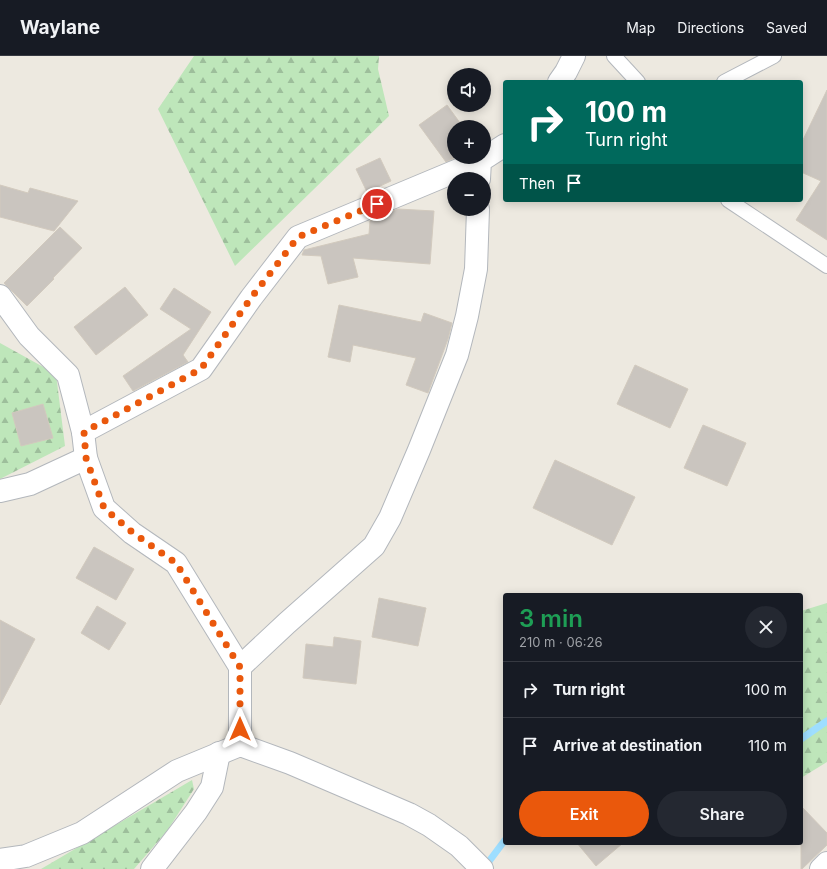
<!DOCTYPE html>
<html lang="en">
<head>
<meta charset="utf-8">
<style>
  body { margin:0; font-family:Inter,sans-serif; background:#242831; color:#f1f3f6; height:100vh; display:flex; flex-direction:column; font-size:15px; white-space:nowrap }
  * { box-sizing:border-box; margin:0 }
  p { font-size:13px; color:#9ea1a6 }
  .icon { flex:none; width:22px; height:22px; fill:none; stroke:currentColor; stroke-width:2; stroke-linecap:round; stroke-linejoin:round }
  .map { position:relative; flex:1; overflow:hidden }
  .side { position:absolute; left:503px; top:537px; width:300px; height:252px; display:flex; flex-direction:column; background:#171b24; border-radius:4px; box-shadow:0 2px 10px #0003 }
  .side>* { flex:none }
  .banner { position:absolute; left:503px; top:24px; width:300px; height:122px; border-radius:4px; box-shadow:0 2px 10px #0003; background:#00695c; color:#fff; overflow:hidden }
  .controls { position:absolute; left:447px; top:12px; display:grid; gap:8px }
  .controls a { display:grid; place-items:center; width:44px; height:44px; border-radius:50%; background:#171b24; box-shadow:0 2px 10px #0003; font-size:20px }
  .pin { position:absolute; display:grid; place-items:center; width:34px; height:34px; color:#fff; margin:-17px; border:2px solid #fff; border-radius:50%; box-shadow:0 1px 4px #0007 }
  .me { position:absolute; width:44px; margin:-22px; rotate:0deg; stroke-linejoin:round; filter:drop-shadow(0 0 3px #0008) }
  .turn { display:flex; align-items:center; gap:14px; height:84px; padding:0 16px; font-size:18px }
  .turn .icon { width:52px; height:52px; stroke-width:2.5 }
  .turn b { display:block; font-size:28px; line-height:34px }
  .then { display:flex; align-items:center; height:38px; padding:0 16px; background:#0003; gap:8px; font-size:15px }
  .round { display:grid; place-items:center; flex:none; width:42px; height:42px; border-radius:21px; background:#242831 }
  .head { display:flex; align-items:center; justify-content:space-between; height:68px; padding:0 16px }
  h1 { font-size:24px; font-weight:600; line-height:30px; color:#1e9e55 }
  .cta { display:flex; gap:8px; margin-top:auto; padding:8px 16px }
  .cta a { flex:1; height:46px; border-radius:24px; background:#ea580c; color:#fff; font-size:16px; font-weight:600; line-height:46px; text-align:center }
  .cta a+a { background:#242831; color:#f1f3f6 }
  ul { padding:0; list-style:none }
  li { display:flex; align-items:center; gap:12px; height:56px; padding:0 16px; border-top:1px solid #363941 }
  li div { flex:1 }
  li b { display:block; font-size:15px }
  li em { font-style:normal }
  header { display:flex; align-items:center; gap:24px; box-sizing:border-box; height:56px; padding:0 20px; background:#171b24; border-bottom:1px solid #363941 }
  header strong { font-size:19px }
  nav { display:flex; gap:22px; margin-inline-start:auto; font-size:14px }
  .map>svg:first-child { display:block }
  .forest { fill:url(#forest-firs) }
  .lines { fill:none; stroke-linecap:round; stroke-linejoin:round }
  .stream { stroke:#9edeff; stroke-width:7 }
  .building { fill:#cac5bf; stroke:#d2cabe }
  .service-casing { stroke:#b3b7bc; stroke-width:16 }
  .minor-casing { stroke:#b3b7bc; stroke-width:24 }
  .tertiary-casing { stroke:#b3b7bc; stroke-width:24 }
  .service { stroke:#fff; stroke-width:14 }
  .minor { stroke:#fff; stroke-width:22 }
  .tertiary { stroke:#fff; stroke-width:22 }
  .route { stroke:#ea580c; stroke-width:7; stroke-dasharray:0 12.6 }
</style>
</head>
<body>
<header>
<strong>Waylane</strong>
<nav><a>Map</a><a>Directions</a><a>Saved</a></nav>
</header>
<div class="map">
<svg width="827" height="813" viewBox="0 0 827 813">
  <defs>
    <pattern id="forest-firs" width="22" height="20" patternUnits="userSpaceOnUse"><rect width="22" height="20" fill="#bee6ba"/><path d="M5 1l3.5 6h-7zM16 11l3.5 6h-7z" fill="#9dbe9b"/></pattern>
  </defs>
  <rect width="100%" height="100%" fill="#ede9e0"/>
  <g class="forest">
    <path d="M194,0H379L378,13L389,60L235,210L158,53Z"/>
    <path d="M0,287L56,318L65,390L0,423Z"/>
    <path d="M827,547V706L801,722V555Z"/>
    <path d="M192,724L194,733L167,775L134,813H41Z"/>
  </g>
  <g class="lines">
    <g class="stream">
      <path d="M801,683L827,665"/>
      <path d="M484,812L505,784"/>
    </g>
  </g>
  <g class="building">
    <path d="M827,34V184L796,164L821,125L801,116V88Z"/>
    <path d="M447,49L463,71H454V102L446,106L419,69Z"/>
    <path d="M380,102L391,125L367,136L356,113Z"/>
    <path d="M0,129L28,137L30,132L78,145L54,175L0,161Z"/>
    <path d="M398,153L434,155L430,208L353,202L358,221L328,228L321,200L302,199L304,194L369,178L370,165Z"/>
    <path d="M60,171L82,192L53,222L54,223L27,250L4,227Z"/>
    <path d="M125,231L148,259L96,299L74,271Z"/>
    <path d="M174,232L211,256L183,299L188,306L133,335L123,320L191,273L160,253Z"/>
    <path d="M339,249L421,266L424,257L452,267L448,283L428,337L406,329L416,302L353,289L350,306L328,301Z"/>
    <path d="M635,309L688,333L670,372L617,348Z"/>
    <path d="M43,348L53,382L21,390L12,357Z"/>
    <path d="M703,369L746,387L727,430L684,412Z"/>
    <path d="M555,404L635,441L612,489L533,452Z"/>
    <path d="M94,491L134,513L116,544L76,522Z"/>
    <path d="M379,542L426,552L418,590L372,581Z"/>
    <path d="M97,550L126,567L109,594L81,577Z"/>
    <path d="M0,564L35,583L0,649Z"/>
    <path d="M334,581L361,585L356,628L303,622L306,588L333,591Z"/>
    <path d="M801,750L827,777V789L802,813H801Z"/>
    <path d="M577,787H623L596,810Z"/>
  </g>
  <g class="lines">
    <defs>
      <g id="service">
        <path d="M614,0L638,26"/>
        <path d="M724,26L774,0"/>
        <path d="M728,144L827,210"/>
      </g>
      <g id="minor">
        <path d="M559,26L566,16L574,0"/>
        <path d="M479,123L480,105L505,89"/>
        <path d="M0,240L29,280L68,319L83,376L86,402L104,452L132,477L176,507L240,611V689"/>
        <path d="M83,376L201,313L251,242L298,181L480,105"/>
        <path d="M0,435L30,428L86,402"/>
        <path d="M240,611L287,567L374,490L390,462L419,394L457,299L467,260L476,213L478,153"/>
        <path d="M152,813L196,756L212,731L219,697"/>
        <path d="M821,813L827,807"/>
      </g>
      <path id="tertiary" d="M0,804L26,800L82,777L177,715L240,689L290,707L409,758L429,769L459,790L482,813"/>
    </defs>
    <use href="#service" class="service-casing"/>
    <use href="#minor" class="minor-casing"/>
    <use href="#tertiary" class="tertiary-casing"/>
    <use href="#service" class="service"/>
    <use href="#minor" class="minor"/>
    <use href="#tertiary" class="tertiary"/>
  </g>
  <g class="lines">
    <path class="route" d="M240,673V611L176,507L132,476L104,452L86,402L84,376L201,313L251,242L298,181L377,148"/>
  </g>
</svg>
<div class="controls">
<a><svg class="icon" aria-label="sound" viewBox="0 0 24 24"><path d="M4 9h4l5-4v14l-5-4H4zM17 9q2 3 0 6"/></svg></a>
<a>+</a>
<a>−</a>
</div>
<div class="pin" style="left:377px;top:148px;background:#d93025"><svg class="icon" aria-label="arrive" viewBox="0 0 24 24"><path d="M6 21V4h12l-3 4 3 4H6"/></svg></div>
<svg class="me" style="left:240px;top:673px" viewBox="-20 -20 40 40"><path d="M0-17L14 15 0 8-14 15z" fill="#ea580c" stroke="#fff" stroke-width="4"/></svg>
<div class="banner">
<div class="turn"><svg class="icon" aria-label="right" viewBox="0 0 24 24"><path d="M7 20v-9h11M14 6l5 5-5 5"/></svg><div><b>100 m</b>Turn right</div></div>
<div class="then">Then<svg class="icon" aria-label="arrive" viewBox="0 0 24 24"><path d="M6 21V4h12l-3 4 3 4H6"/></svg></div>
</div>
<section class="side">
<div class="head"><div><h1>3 min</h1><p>210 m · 06:26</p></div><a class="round"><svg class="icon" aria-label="close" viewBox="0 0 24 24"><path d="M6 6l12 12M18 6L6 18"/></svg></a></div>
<ul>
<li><svg class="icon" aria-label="right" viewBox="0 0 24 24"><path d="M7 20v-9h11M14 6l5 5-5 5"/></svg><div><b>Turn right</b></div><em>100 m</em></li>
<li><svg class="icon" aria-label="arrive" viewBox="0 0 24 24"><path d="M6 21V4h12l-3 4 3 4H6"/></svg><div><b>Arrive at destination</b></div><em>110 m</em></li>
</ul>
<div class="cta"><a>Exit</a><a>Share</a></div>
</section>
</div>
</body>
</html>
